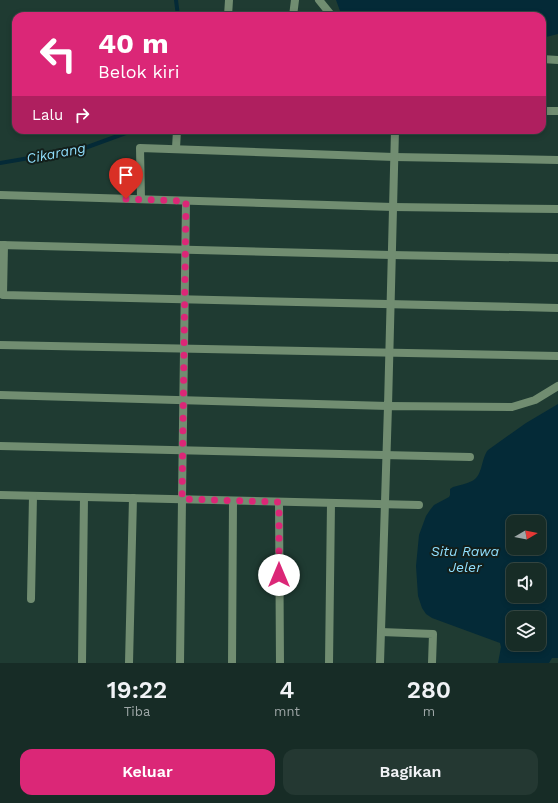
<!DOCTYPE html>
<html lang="id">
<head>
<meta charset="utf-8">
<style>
  body { margin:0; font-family:"Work Sans",sans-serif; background:#243832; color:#f1f3f6; height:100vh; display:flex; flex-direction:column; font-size:15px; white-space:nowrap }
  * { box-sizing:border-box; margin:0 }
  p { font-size:13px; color:#9ea7a7 }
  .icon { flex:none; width:22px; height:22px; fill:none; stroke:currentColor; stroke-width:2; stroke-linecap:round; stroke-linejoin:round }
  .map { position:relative; height:663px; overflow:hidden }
  .side { display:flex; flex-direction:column; background:#172c26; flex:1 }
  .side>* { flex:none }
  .guide { position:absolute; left:12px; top:12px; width:534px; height:122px; border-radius:12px; box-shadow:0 2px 6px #0003,0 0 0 1px #364843; background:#db2777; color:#fff; overflow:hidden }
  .needle { width:26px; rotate:80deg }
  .fabs { position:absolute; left:506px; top:515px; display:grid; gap:8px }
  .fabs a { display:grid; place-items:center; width:40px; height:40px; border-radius:8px; background:#172c26; box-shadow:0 2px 6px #0003,0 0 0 1px #364843; font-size:20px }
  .pin { position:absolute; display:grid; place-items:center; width:34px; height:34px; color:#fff; margin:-41px -17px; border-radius:50% 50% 50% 0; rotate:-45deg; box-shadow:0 0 4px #0007 }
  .pin .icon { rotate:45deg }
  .me { position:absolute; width:44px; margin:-22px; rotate:0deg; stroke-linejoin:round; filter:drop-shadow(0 0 3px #0008) }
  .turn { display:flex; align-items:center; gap:14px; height:84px; padding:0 20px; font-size:18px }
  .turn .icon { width:52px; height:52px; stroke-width:2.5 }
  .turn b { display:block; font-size:28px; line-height:34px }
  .then { display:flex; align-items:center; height:38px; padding:0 20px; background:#0003; gap:8px; font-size:15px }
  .eta { display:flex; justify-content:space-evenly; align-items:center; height:68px; text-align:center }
  .eta b { font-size:24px; font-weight:600; line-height:28px }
  .primary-button { display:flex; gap:8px; margin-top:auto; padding:8px 20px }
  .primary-button a { flex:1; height:46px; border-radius:12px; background:#db2777; color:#fff; font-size:16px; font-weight:600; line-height:46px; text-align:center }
  .primary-button a+a { background:#243832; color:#f1f3f6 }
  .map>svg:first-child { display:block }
  .water { fill:#042a37; fill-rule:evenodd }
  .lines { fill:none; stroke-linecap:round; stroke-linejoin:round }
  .stream { stroke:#042a37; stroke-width:4 }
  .minor { stroke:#718d71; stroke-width:8 }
  .route { stroke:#db2777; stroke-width:7; stroke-dasharray:0 12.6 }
  .labels { text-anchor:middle; stroke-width:4; stroke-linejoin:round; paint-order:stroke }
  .water-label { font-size:14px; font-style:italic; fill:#90dffe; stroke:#131f1b }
</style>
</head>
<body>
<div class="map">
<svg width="558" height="663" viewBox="0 0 558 663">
  <rect width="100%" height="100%" fill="#1f3b32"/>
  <g class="water">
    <path d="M336,0H558V34L542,38V16H431L426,12L340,11Z"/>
    <path d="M558,404V658H552L549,663H498L501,647L500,643L432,618L426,614L422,608L418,596L416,566L419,535L426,516L430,510L434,505L449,497L450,495V489L453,487C459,485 466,484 472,481C483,476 481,458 488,450L526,423ZM513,522H539V548H513ZM513,570H539V596H513ZM513,618H539V644H513Z"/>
  </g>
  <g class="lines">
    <g class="stream">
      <path d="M176,0L178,16"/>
      <path d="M0,163L82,149L134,130"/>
    </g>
    <g class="minor">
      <path d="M319,0L332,16"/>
      <path d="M228,16L229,0"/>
      <path d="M293,16L295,0"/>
      <path d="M542,59L558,60"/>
      <path d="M542,111H558"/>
      <path d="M176,148L177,130"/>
      <path d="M0,195L393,207L558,209"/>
      <path d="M141,199L140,148L394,157L558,160"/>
      <path d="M0,245L391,255L558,258"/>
      <path d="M4,245L3,295L558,308"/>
      <path d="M0,345L558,356"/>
      <path d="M0,395L388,406L395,130"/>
      <path d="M0,446L470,457"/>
      <path d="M0,495L419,505"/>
      <path d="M279,502L280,663"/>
      <path d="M31,599L33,496"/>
      <path d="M381,632L433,634L432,663"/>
      <path d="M82,663L84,497"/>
      <path d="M129,663L133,498"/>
      <path d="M180,663L182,499L186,201"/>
      <path d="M232,663L233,501"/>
      <path d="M329,663L331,503"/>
      <path d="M380,663L388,406L512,407L535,400L558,386"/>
    </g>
  </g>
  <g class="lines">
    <path class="route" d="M126,199L186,201L182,499L279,502V575"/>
  </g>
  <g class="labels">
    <g class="water-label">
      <text transform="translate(56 153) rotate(-11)" y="5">Cikarang</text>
      <text x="465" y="556">Situ Rawa<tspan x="465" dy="16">Jeler</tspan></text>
    </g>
  </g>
</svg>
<div class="fabs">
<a><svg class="needle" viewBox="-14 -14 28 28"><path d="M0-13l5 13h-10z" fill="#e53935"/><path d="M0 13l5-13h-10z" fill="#9ea7a7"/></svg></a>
<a><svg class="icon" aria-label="sound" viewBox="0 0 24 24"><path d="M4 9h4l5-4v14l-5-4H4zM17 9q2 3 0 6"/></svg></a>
<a><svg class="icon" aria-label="layers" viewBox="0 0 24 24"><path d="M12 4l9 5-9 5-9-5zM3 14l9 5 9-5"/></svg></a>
</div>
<div class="pin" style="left:126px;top:199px;background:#d93025"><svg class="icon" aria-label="arrive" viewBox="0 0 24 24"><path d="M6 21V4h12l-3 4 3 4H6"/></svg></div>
<svg class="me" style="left:279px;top:575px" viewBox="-20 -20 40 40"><circle r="19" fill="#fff"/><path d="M0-13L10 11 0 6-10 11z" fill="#db2777"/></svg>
<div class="guide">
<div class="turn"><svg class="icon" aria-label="left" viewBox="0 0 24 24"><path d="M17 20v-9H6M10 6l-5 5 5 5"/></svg><div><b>40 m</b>Belok kiri</div></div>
<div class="then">Lalu<svg class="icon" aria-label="right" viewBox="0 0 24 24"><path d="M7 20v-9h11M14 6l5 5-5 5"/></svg></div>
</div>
</div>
<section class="side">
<div class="eta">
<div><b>19:22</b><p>Tiba</p></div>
<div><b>4</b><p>mnt</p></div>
<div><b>280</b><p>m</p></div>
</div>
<div class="primary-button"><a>Keluar</a><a>Bagikan</a></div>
</section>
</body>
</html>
